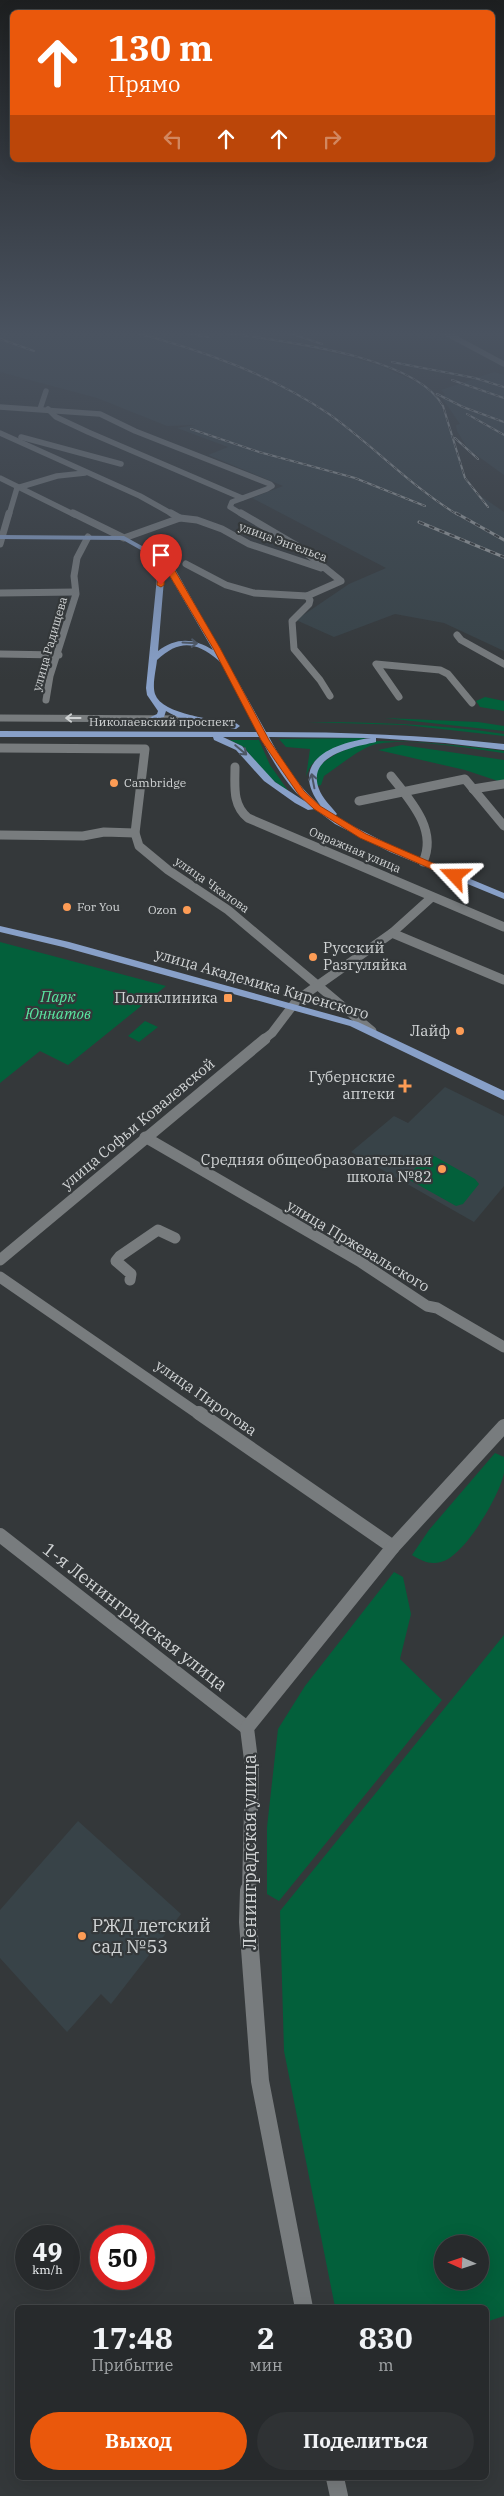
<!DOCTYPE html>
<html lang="ru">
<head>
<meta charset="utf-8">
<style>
  body { margin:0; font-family:"IBM Plex Serif",serif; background:#2f3234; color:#f1f3f6; height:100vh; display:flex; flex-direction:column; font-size:19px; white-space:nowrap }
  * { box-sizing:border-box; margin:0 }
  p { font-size:16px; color:#a4a7a9 }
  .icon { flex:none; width:28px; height:28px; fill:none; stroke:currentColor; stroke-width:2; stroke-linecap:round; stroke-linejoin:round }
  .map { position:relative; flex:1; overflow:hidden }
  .details { position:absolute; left:15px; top:2305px; width:474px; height:175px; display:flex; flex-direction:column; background:#272a2c; border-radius:8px; box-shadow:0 5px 20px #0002,0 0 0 1px #434648 }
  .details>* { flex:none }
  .banner { position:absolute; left:10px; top:10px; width:485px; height:152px; border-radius:8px; box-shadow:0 5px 20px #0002,0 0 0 1px #434648; background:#ea580c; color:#fff; overflow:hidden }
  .needle { width:32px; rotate:273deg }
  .controls { position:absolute; left:434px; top:2235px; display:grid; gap:10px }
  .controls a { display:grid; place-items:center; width:55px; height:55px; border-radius:50%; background:#272a2c; box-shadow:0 5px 20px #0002,0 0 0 1px #434648; font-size:25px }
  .speed { position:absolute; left:15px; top:2225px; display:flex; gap:10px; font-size:25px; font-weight:700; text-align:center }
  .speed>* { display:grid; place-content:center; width:65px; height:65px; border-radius:50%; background:#272a2c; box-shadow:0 5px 20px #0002,0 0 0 1px #434648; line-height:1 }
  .speed small { font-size:12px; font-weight:400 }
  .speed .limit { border:8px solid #d22; background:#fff; color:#111 }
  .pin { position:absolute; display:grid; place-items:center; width:42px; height:42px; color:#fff; margin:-51px -21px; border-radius:50% 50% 50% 0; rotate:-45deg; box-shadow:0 0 5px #0007 }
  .pin .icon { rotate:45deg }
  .me { position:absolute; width:55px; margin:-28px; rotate:293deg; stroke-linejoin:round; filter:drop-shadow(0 0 4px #0008) }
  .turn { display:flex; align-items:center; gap:18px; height:105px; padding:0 15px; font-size:22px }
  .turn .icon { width:65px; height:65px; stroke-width:2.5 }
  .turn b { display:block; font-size:35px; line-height:42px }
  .lanes { display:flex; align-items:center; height:48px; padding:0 15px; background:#0003; justify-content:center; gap:25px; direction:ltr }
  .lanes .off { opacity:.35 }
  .eta { display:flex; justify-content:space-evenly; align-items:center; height:85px; text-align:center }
  .eta b { font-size:30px; font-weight:800; line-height:35px }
  .action { display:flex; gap:10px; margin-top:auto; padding:10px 15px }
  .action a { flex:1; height:58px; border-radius:30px; background:#ea580c; color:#fff; font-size:20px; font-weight:800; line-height:58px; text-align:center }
  .action a+a { background:#2f3234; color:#f1f3f6 }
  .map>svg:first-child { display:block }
  .built { fill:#384348 }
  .green { fill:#03603b; fill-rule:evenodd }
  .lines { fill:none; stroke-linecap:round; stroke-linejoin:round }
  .minor-far5 { stroke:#787c7e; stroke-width:5.5 }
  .minor-far4 { stroke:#787c7e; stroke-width:7 }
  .minor-far3 { stroke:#787c7e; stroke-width:9 }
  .minor-far2 { stroke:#787c7e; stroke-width:11 }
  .minor-far1 { stroke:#787c7e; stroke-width:14 }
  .minor { stroke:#787c7e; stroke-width:18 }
  .major { fill:#88a0c8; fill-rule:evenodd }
  .rail-far1-casing { stroke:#9ca0a1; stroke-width:2 }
  .rail-casing { stroke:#9ca0a1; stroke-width:3 }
  .rail-far1 { stroke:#34383a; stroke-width:1; stroke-dasharray:4.5; stroke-linecap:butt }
  .rail { stroke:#34383a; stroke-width:2; stroke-dasharray:5.5; stroke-linecap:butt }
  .oneway { stroke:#4d5765 }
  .oneway2 { stroke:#cdd0d1 }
  .route { fill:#ea580c; stroke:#983908 }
  .poi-dot { fill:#fd9c55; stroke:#34383a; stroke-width:2 }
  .labels { text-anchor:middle; stroke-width:4.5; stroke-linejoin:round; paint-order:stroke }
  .far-street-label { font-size:12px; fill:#d1d4d5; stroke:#34383a }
  .far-poi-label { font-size:12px; fill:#d1d4d5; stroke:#34383a; text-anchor:start }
  .poi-label { font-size:15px; fill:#d1d4d5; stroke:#34383a; text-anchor:end }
  .street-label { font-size:15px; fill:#d1d4d5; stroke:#34383a }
  .park-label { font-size:15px; font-style:italic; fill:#5ae8a2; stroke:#34383a }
  .near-street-label { font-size:18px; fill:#d1d4d5; stroke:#34383a }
  .near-poi-label { font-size:18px; fill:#d1d4d5; stroke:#34383a; text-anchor:start }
</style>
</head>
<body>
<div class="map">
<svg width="504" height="2496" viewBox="0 0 504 2496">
  <rect width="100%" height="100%" fill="#34383a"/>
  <g class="built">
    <path d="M0,332H222L346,356L380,366L423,385L432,391L439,401L454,439L464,475L478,494L504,512V651L444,623L395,614L334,637L296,620L349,584L386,568L252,498L283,486L208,455L228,447L177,428L195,425L167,426L97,398L0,372Z"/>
    <path d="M408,332H438L452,339L444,341L408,336L412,333Z"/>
    <path d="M494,372L504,375V475L468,449L457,431L456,425L460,424L442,398L445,394L441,390Z"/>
    <path d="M445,1087L504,1116V1186L474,1222L351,1152L394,1116L408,1123Z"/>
    <path d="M78,1821L181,1914L111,2004L101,1994L67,2032L0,1958V1910Z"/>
  </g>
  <g class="green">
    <path d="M485,697L504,701V711L480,707L476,701Z"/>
    <path d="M385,718L478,722L504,726V731Z"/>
    <path d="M307,722C373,722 438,724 504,734V736L405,725Z"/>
    <path d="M366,738C345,750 313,749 306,777L310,749L286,747L279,739Z"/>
    <path d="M230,740H259L270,765L289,792L267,776L244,747Z"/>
    <path d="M373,741C417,741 460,745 504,751V753C475,749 399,736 373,745C356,751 339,766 324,776L321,785L317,786C317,782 316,777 316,774C319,757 358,744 373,741Z"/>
    <path d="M402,745L504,760V783L465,770L378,750Z"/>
    <path d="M0,942L166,986L68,1065L40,1051L0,1083Z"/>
    <path d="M145,1021L158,1027L139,1042L128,1036Z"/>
    <path d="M434,1156L475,1179L479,1184L463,1204L456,1206L406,1178L426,1157Z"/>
    <path d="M495,1453L504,1457C504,1462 504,1468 504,1473C500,1495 464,1557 441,1562C430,1565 422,1561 412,1555L429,1530Z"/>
    <path d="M394,1572L403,1577L411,1614L400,1659L442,1700L279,1901L267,1894V1827L278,1729L305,1686Z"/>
    <path d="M504,1635V2316L486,2322V2308L335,2307L284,2051L280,1911ZM442,2244H480V2281H442Z"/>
  </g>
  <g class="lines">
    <g class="minor-far5">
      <path d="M444,332L504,364"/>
      <path d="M0,407L100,414L135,431L270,484L272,486L267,489L232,502L230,507L243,515"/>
      <path d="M40,409L46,391"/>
      <path d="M48,409L56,417L88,432L242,498"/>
      <path d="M0,433L140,496L174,515"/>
      <path d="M21,437L121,464"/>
      <path d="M0,478L75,515"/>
      <path d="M9,515L17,488L57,476L85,473"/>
    </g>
    <g class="minor-far4">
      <path d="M73,513L124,538L180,518"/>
      <path d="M171,513L180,518L197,520L222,529L249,544L321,568"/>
      <path d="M0,544L9,513"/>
      <path d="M186,564L226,585L254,593L307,596L341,581L299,547L241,513"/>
      <path d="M0,593L75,592"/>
      <path d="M307,596L310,600L309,604L292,621L294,649L320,680L330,696"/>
      <path d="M457,635L461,640L504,664"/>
      <path d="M0,654L59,655"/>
      <path d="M399,697L376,664L440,670L448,674L472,703"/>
      <path d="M46,700L50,676L76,594L74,576L77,558L88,537"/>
      <path d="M0,718L192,719"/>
    </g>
    <g class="minor-far3">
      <path d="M0,748L145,749L135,833L139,846L168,870L228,910L372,1031"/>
      <path d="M235,767C235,786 232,805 248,818L504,927"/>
      <path d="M391,776C410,800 438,830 423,862"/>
      <path d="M473,789L504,784"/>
      <path d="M359,801L465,779L504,826"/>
      <path d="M0,835L83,836L104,832L135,833"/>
      <path d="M392,933L504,980"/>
      <path d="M263,1040L272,1033L297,1000L392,933L432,897"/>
    </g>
    <g class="minor-far2">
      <path d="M145,1137L359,1261L427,1306L437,1308L504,1347"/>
      <path d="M0,1260L265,1039"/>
      <path d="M0,1277L200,1415"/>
      <path d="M130,1280L131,1274L116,1261L120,1256L158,1230L175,1238"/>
    </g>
    <g class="minor-far1">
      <path d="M199,1413L393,1547"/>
      <path d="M0,1535L247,1728"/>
      <path d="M249,1891L252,1768L247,1728L393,1547L504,1426"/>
    </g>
    <g class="minor">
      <path d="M249,1890L248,1922L260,2081L304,2308"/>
      <path d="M335,2478L339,2496"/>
    </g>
    <g class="major">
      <path d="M0,535L124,536L160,556L175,569L266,732C347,732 423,735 504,744V750L445,743L376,738V742C354,747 306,755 319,789C322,798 331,806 337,814L335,816L339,819L396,848L504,893V899L390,852L335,824L315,809L308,810L295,803L264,781L236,750L214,740L213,737H0V731L257,732C251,720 226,666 218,660C195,641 179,640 157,660C156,670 152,685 155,694C162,715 217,720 236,723L240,726L236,729C213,725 187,724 166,711L164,717L153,720L149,718L157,714L158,711L147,695L146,688L158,567L155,558L123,540L0,539ZM165,568L213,650C194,638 176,637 158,651ZM223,737H260C272,760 286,785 306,802L275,782L242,746ZM269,737L367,738H371C332,743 287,762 321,806C298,787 283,763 269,737Z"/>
      <path d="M0,926L69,942L358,1022L504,1091V1100L350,1026L63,947L0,932Z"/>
    </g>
    <defs>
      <g id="rail-far1">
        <path d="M133,332C201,350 270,374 329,414C374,446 409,485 458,515"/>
        <path d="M182,332L208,337"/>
        <path d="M221,332C277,341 414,354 443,406L465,478L488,507"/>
        <path d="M286,332L322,344"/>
        <path d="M0,339L34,351"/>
        <path d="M392,362L475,378L504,387"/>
        <path d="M452,380L504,398"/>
        <path d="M437,394L463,407L504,422"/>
        <path d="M467,414L504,435"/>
        <path d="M191,429L259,452L355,478L425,506"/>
        <path d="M455,438L478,459"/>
      </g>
      <g id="rail">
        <path d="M456,513L504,540"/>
        <path d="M419,522L504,557"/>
      </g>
    </defs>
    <use href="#rail-far1" class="rail-far1-casing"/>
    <use href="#rail" class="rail-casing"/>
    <use href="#rail-far1" class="rail-far1"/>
    <use href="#rail" class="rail"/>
  </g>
  <defs><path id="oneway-shaft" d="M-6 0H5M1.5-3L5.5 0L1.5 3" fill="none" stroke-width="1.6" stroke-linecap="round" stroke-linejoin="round" transform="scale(1.25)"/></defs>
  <g class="oneway">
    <use href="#oneway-shaft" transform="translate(190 643) rotate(3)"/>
    <use href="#oneway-shaft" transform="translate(241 750) rotate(40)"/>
    <use href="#oneway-shaft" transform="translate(313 781) rotate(-101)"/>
  </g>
  <use class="oneway2" href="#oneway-shaft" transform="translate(73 718) rotate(180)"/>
  <linearGradient id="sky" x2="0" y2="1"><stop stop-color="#1d1f20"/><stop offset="0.49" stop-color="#4a5360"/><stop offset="1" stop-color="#4a5360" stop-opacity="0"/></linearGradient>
  <rect width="504" height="681" fill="url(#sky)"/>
  <path class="route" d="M158,555L174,569L220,648L269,740L304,791L320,806L366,834L458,874V878H452L360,838L314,809L299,795L261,740L213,648L165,568L164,585L161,587L157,585L159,567L155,557Z"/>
  <g class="poi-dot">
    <circle cx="114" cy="783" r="5"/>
    <circle cx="67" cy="907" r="5"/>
    <circle cx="187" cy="910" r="5"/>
    <circle cx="313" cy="957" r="5"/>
    <rect x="223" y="993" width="10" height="10" rx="2.5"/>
    <circle cx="460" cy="1031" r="5"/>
    <path d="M402.5 1078.5h5v5h5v5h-5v5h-5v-5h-5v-5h5z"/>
    <circle cx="442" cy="1169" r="5"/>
    <circle cx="82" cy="1936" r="5"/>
  </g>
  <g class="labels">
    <g class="far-street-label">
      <text transform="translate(283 542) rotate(20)" y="4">улица Энгельса</text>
      <text transform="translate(50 644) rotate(-74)" y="4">улица Радищева</text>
      <text x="162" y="726">Николаевский проспект</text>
      <text transform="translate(355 850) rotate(23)" y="4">Овражная улица</text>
      <text transform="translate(212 885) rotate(35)" y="4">улица Чкалова</text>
    </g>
    <g class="far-poi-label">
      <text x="124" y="787">Cambridge</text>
      <text x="77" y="911">For You</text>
      <text x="177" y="914" text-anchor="end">Ozon</text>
    </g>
    <g class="poi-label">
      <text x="323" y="953" text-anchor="start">Русский<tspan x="323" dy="17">Разгуляйка</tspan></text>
      <text x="218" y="1003">Поликлиника</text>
      <text x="450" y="1036">Лайф</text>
      <text x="395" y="1082">Губернские<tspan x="395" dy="17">аптеки</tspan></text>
      <text x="432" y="1165">Средняя общеобразовательная<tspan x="432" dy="17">школа №82</tspan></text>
    </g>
    <g class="street-label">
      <text transform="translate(262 984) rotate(16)" y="5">улица Академика Киренского</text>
      <text transform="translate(138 1124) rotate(-40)" y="5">улица Софьи Ковалевской</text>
      <text transform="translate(358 1246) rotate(31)" y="5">улица Пржевальского</text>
      <text transform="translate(206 1398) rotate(35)" y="5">улица Пирогова</text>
    </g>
    <g class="park-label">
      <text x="58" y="1002">Парк<tspan x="58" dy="17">Юннатов</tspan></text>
    </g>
    <g class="near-street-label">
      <text transform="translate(135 1617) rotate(38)" y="6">1-я Ленинградская улица</text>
      <text transform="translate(250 1852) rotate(-90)" y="6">Ленинградская улица</text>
    </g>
    <g class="near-poi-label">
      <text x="92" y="1932">РЖД детский<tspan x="92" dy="21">сад №53</tspan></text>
    </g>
  </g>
</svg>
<div class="controls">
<a><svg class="needle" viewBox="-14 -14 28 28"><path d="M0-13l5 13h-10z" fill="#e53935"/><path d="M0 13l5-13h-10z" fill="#a4a7a9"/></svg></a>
</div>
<div class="speed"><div>49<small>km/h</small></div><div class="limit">50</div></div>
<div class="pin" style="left:161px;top:585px;background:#d93025"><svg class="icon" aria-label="arrive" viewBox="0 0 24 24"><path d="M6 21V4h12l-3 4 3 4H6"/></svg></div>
<svg class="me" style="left:455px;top:876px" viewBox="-20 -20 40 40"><path d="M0-17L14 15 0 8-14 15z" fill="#ea580c" stroke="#fff" stroke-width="4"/></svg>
<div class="banner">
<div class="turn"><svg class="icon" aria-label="ahead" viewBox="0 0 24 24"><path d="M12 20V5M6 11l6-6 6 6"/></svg><div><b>130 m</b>Прямо</div></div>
<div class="lanes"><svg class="icon off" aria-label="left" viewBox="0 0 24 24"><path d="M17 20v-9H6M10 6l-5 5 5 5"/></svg><svg class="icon" aria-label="ahead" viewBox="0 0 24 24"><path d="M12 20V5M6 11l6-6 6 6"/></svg><svg class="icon" aria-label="ahead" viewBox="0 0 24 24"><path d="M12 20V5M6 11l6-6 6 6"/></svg><svg class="icon off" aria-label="right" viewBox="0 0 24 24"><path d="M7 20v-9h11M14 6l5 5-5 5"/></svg></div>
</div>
<section class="details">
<div class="eta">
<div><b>17:48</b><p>Прибытие</p></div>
<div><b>2</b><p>мин</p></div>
<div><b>830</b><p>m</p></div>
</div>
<div class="action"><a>Выход</a><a>Поделиться</a></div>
</section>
</div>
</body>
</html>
